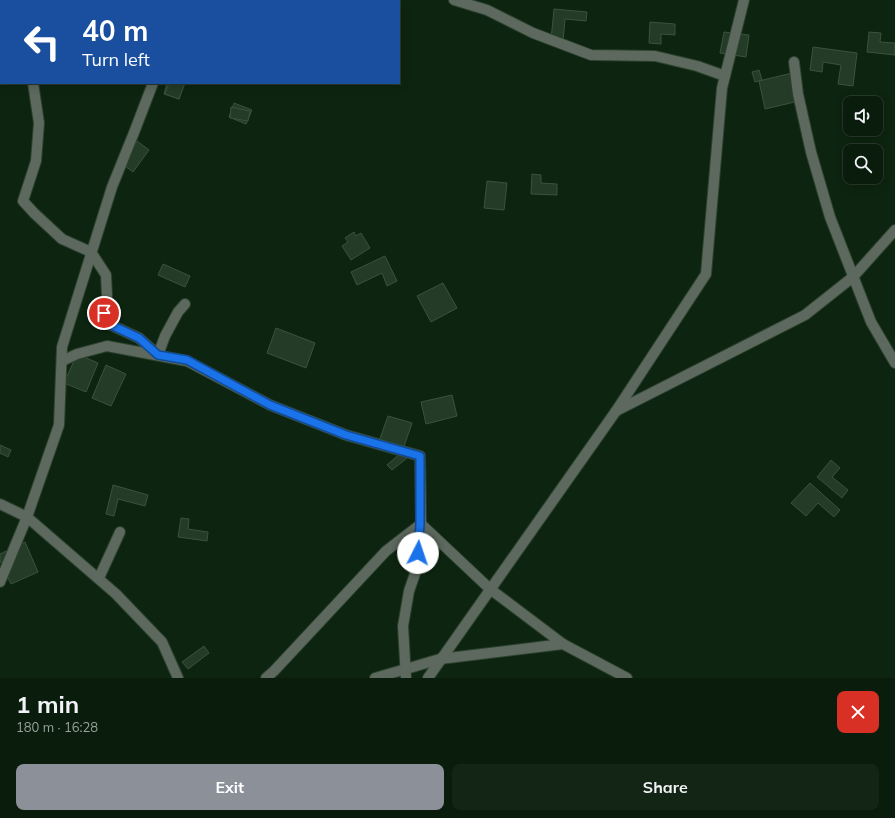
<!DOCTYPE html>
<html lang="en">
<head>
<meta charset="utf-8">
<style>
  body { margin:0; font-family:Mulish,sans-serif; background:#132515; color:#f1f3f6; height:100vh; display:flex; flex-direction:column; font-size:15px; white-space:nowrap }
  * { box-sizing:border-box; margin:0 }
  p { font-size:13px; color:#99a19d }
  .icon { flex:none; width:22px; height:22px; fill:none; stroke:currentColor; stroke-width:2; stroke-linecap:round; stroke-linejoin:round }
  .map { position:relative; height:678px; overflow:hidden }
  .details { display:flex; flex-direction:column; background:#0a1c0c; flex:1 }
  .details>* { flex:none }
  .hud { position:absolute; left:0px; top:0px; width:400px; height:84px; box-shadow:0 2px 10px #0003,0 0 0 1px #2a3a2d; background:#1a4fa0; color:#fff; overflow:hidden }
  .controls { position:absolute; left:843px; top:96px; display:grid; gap:8px }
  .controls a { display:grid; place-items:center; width:40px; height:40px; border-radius:8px; background:#0a1c0c; box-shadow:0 2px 10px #0003,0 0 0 1px #2a3a2d; font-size:20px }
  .pin { position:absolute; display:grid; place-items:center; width:34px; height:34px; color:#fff; margin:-17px; border:2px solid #fff; border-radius:50%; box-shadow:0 1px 4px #0007 }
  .me { position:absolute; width:44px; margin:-22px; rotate:4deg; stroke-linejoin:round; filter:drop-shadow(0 0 3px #0008) }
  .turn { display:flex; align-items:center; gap:14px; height:84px; padding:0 16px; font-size:18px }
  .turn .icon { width:52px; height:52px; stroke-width:2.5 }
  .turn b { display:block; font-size:28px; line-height:34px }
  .round { display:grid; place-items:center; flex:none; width:42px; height:42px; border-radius:8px; background:#132515 }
  .overview { display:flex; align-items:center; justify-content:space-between; height:68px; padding:0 16px }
  h1 { font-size:24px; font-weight:700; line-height:30px }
  .cta { display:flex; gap:8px; margin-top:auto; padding:8px 16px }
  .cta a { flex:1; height:46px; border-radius:8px; background:#8c9099; color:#fff; font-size:16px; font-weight:700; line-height:46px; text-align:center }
  .cta a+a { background:#132515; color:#f1f3f6 }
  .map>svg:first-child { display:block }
  .building { fill:#243c27; stroke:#3a533c }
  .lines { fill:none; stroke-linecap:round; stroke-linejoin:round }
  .minor-casing { stroke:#2c422e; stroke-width:12 }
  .minor { stroke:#5d695e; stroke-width:10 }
  .route-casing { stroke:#114b97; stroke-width:10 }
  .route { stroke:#1a73e8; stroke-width:7 }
</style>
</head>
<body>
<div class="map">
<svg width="895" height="678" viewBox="0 0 895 678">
  <rect width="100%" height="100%" fill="#0d2510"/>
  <g class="building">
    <path d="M554,9L587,12L586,21L565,19L563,41L551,40Z"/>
    <path d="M650,22L675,24V35L661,34V44L649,43Z"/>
    <path d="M724,32L749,35L746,57L720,53Z"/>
    <path d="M869,32L881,33L880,42L895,43V55L867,52Z"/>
    <path d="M813,47L857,53L853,86L838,84L841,65L823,62L822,72L810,70Z"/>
    <path d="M759,70L762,80L755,82L752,72Z"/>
    <path d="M792,73L799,101L765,109L759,81Z"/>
    <path d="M167,83H184L179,99L164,94Z"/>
    <path d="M169,83H185L179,99L165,94Z"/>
    <path d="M234,103L252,110L246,124L229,117Z"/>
    <path d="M231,107L250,111L248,121L230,118Z"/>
    <path d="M137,141L149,150L133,172L121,163Z"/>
    <path d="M532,174L541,175V183L557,184V195L531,194Z"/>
    <path d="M487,181L507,183L504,210L484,208Z"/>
    <path d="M354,232L356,236L361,233L370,248L351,260L342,246L348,242L345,238Z"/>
    <path d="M385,256L397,281L387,286L382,273L357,285L351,272Z"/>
    <path d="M163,264L190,276L185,287L158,275Z"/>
    <path d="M443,283L457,308L431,322L417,296Z"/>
    <path d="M276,328L315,343L306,368L267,353Z"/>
    <path d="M77,354L98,363L86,392L64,383Z"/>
    <path d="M106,365L126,374L111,406L92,398Z"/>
    <path d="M452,395L457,416L426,424L421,402Z"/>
    <path d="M388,416L412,423L402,452L378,444Z"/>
    <path d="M0,445L11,450L8,457L0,453Z"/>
    <path d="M402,452L407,458L392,470L387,465Z"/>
    <path d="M831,460L840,468L832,477L848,490L842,498L817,477Z"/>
    <path d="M810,483L840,510L834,517L818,503L806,516L791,503Z"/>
    <path d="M113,485L148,495L145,506L118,499L114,516L106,514Z"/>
    <path d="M181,518L189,519L188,529L208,532L207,541L178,537Z"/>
    <path d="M25,542L38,572L11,584L0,561V554Z"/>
    <path d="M204,646L209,653L188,669L182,662Z"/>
  </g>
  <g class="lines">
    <defs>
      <g id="minor">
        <path d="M454,0L487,10L533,33L591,55L655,56L697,66L725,76"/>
        <path d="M182,1L183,0"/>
        <path d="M195,1V0"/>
        <path d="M0,27H1"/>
        <path d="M794,62L798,94L811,152L830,217L871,322L895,363"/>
        <path d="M33,83L39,123L36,161L23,201L34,213L62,239L91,252L106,275L107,296L104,313L111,325L139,338L158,355L165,336L178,312L185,304"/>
        <path d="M62,361L77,354L107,346L187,361L270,405L346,435L420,456L421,524L490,589L563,644L627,678"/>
        <path d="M616,411L805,315L853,277L895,230"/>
        <path d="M0,504L27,517L116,594L162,642L178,678"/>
        <path d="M99,578L120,532"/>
        <path d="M0,582L27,517L59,425L62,347L112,187L135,130L153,83"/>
        <path d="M266,678L274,671L386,551L421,524"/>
        <path d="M375,678L440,659L563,644"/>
        <path d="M406,678L403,626L409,591L417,568L421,524"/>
        <path d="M428,678L616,411L706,274L722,88L744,0"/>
      </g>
    </defs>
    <use href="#minor" class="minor-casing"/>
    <use href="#minor" class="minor"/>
  </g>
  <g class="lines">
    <defs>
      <path id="route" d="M104,313L111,325L139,338L158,355L187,360L270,405L346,435L420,456V524L418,553"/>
    </defs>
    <use href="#route" class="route-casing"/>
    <use href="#route" class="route"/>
  </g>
</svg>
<div class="controls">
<a><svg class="icon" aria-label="sound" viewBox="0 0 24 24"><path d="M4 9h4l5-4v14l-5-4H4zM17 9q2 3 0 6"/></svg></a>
<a><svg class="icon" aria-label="search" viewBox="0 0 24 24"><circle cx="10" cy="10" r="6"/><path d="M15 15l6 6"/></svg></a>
</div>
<div class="pin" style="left:104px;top:313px;background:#d93025"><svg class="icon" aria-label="arrive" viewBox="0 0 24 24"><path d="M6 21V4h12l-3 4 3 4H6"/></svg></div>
<svg class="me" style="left:418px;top:553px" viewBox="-20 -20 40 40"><circle r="19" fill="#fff"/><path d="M0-13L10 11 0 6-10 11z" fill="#1a73e8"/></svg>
<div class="hud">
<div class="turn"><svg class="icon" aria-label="left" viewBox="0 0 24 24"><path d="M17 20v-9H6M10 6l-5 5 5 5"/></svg><div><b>40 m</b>Turn left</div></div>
</div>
</div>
<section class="details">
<div class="overview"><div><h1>1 min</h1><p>180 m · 16:28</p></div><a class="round" style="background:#d93025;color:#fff"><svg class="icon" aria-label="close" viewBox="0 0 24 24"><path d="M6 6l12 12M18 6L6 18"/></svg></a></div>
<div class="cta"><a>Exit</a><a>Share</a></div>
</section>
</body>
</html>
